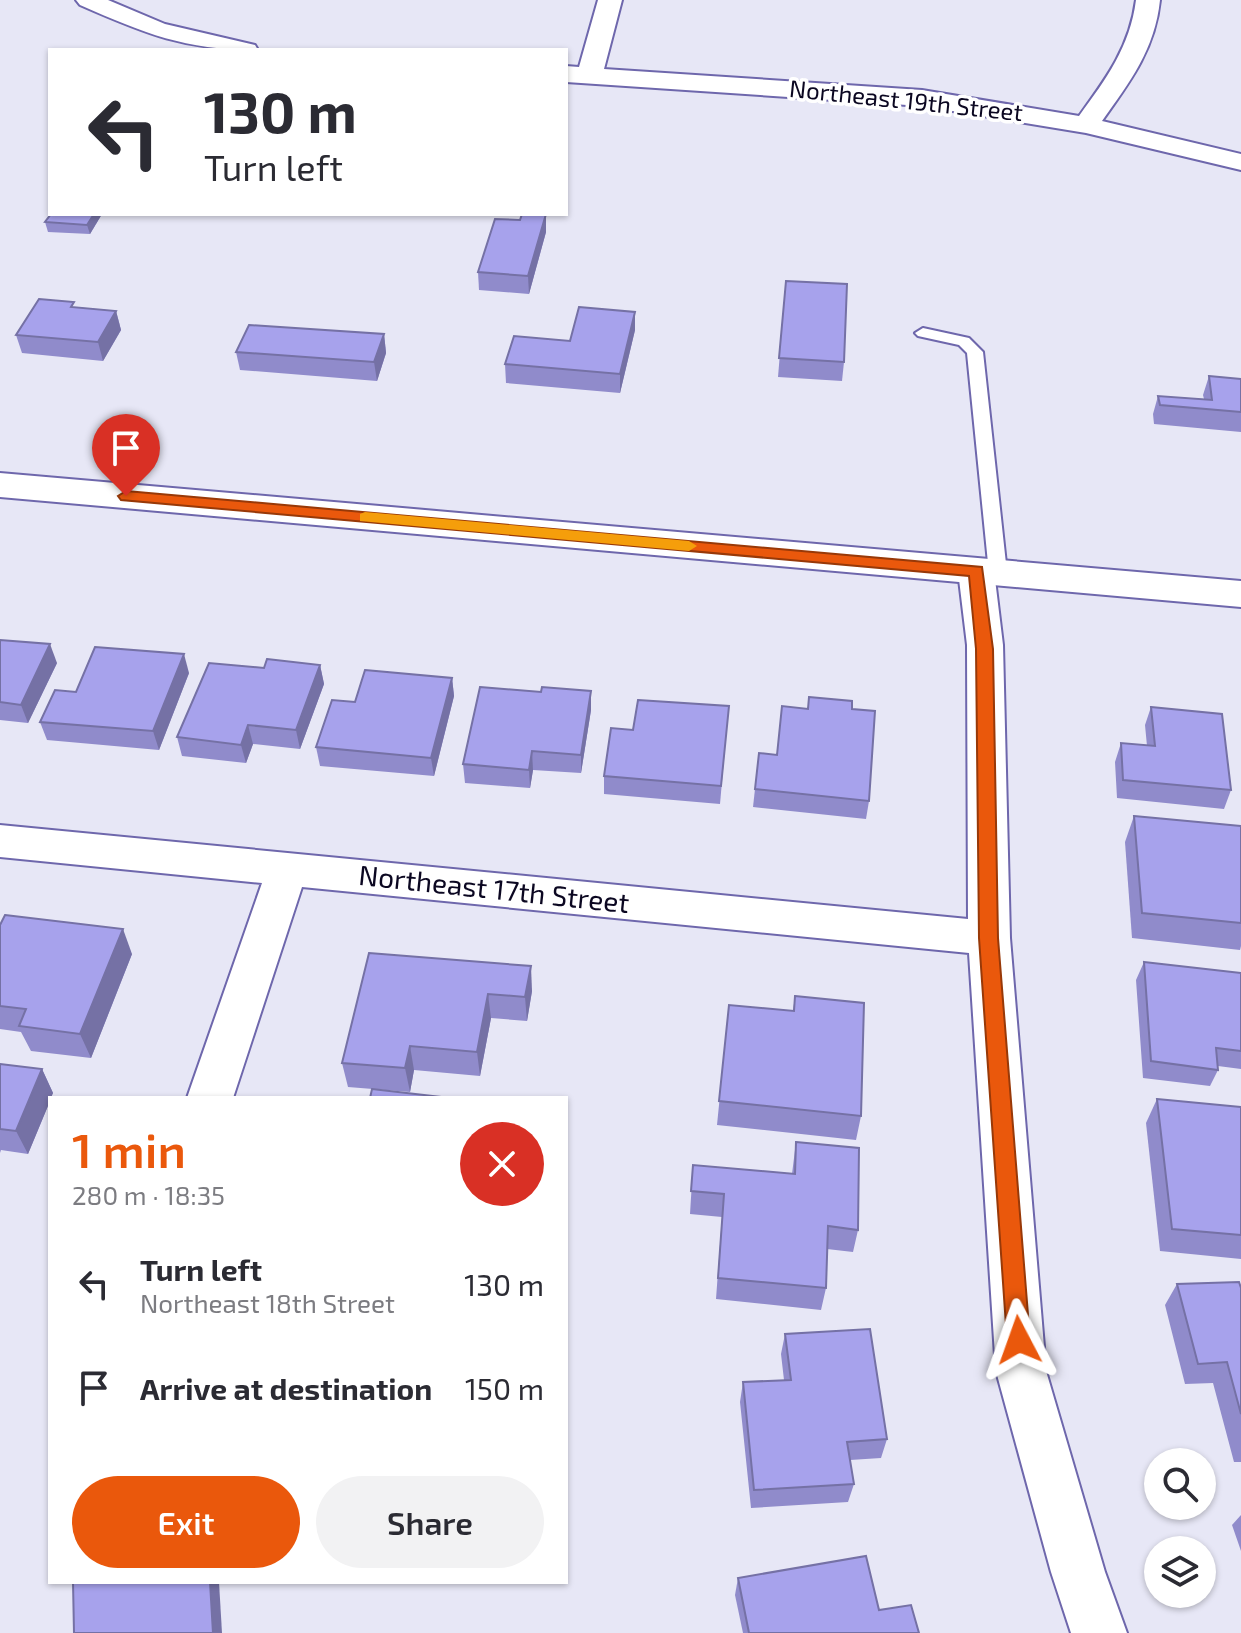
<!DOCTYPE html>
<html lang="en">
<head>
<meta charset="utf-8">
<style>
  body { margin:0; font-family:"Exo 2",sans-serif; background:#f2f2f3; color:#2b2b33; height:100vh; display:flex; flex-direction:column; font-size:30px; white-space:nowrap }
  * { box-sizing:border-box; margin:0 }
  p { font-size:26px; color:#7c7c81 }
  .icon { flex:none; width:44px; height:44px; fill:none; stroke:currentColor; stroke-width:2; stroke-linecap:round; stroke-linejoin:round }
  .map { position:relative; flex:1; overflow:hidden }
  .panel { position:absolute; left:48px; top:1096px; width:520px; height:488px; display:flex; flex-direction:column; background:#fff; border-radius:0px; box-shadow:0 2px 6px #0004 }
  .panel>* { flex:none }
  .banner { position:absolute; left:48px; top:48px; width:520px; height:168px; border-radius:0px; box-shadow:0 2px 6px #0004; background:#fff; color:#2b2b33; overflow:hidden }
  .tools { position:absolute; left:1144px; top:1448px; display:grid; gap:16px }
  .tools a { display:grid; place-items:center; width:72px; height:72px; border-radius:50%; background:#fff; box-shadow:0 2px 6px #0004; font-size:40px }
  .pin { position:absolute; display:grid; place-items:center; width:68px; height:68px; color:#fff; margin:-82px -34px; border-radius:50% 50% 50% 0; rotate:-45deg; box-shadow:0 0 8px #0007 }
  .pin .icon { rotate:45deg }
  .me { position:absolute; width:88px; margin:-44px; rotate:356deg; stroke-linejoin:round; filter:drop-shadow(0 0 6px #0008) }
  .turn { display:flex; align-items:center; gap:28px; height:168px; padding:0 24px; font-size:36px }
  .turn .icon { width:104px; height:104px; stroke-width:2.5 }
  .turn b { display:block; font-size:56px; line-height:68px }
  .round { display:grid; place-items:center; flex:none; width:84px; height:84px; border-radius:42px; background:#f2f2f3 }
  .headline { display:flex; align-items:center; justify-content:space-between; height:136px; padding:0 24px }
  h1 { font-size:48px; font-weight:600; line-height:60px; color:#ea580c }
  .cta { display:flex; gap:16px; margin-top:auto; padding:16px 24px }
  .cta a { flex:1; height:92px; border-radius:48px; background:#ea580c; color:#fff; font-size:32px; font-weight:600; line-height:92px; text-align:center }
  .cta a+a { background:#f2f2f3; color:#2b2b33 }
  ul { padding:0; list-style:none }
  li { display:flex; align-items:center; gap:24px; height:104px; padding:0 24px }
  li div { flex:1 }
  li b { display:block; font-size:30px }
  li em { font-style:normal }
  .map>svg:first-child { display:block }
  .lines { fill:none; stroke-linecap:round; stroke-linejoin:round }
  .service-casing { stroke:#6e67ac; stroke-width:4 }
  .minor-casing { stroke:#6e67ac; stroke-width:4 }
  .tertiary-casing { stroke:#6e67ac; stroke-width:4 }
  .service { fill:#fff; fill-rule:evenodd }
  .minor { fill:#fff; fill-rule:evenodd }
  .tertiary { fill:#fff; fill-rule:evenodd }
  .wall { fill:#908bcb }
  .shaded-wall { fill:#7571a5 }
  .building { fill:#a7a2ec; stroke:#7571a5; stroke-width:2 }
  .route { fill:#ea580c; stroke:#983908; stroke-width:2 }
  .slow { fill:#f59e0b }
  .labels { text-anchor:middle; stroke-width:7; stroke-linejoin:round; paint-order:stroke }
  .far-street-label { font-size:24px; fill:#0b0721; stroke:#fff }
  .street-label { font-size:28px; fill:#0b0721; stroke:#fff }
</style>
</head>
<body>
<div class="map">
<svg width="1241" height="1633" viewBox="0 0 1241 1633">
  <rect width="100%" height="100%" fill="#e7e7f6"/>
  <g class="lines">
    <defs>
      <path id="service" d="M923,328L969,338L983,352L1007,573L1004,577L998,579L989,573L967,353L959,345L918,336L915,333Z"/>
      <g id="minor">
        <path d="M76,0H108L165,24L255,45L258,50C185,50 146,34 80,5Z"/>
        <path d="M598,0H622L604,69L922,90L1079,116C1106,79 1130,47 1136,0H1160C1155,49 1130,82 1102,121L1241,154V170L1086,133L922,106L566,82V66L579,67Z"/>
        <path d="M976,559L988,563L994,571L1003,645L1010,938L1046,1371L1105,1572L1127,1633H1071L1051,1572L996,1371L969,953L302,887L233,1098H187L262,883L0,857V825L968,919L967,645L958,571L964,563Z"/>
      </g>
      <path id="tertiary" d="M0,473L1241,581V607L0,497Z"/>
    </defs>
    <use href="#service" class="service-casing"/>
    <use href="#minor" class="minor-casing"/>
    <use href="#tertiary" class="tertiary-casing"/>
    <use href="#service" class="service"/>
    <use href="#minor" class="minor"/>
    <use href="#tertiary" class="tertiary"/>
  </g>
  <g class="wall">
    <path d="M102,214L90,234L48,232L45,222Z"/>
    <path d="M546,214V232L529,294L479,290L478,272L520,220Z"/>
    <path d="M786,281L844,362L842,381L778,377Z"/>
    <path d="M76,307L116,311L121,330L103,361L22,353L16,335Z"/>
    <path d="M635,312V330L620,393L506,383L505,364L570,341Z"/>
    <path d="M384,334L386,353L377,381L240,370L236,352Z"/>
    <path d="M1209,376L1241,379V432L1154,424L1153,414L1158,396L1204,399L1203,395Z"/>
    <path d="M0,640L57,663L28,723L0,720Z"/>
    <path d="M320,665L324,684L300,749L253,744L246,763L182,756L177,737L264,668Z"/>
    <path d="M189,673L159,750L47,740L40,722L76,692Z"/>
    <path d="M452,678L454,696L434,776L320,766L316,747L355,702Z"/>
    <path d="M1151,707L1231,790L1224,809L1117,798L1115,762L1121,743L1147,746L1145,725Z"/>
    <path d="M808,709H852L869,801L866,819L753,807L755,789Z"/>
    <path d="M591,710L581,773L533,770L530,788L465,783L463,764Z"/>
    <path d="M727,725L720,804L604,794V776L633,730Z"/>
    <path d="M1134,816L1241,826V946L1240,950L1132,938L1125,842Z"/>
    <path d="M0,925L132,954L91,1058L31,1051L21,1032L0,1029Z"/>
    <path d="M369,953L532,991L527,1021L491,1018L480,1076L414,1070L410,1092L348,1087L342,1063Z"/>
    <path d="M1144,962L1241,973V1069L1218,1066V1070L1210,1086L1143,1078L1136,980Z"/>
    <path d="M795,996L861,1116L856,1140L717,1125L729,1005L793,1011Z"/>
    <path d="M0,1064L42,1069L53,1093L50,1098V1101L28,1154L1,1150L0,1153Z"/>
    <path d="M1157,1099L1241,1107V1259L1160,1251L1146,1123Z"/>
    <path d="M796,1142L858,1230L853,1252L827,1249L826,1288L821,1310L716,1299L722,1217L690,1214L693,1165L792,1174Z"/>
    <path d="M1177,1284L1241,1288V1462H1234L1213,1383L1185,1384L1165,1305Z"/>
    <path d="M785,1334L887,1439L881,1458L850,1460L854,1484L848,1502L751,1508L740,1402L743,1382L784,1380L781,1354Z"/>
    <path d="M1241,1515V1551L1232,1525Z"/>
    <path d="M738,1578L879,1610L919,1633H743L735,1595Z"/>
  </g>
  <g class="shaded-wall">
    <path d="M94,214H102L90,234L87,225Z"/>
    <path d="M546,214V232L529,294L528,276Z"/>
    <path d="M116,311L121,330L103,361L98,342Z"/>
    <path d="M635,312V330L620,393V374Z"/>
    <path d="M384,334L386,353L377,381L374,362Z"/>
    <path d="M50,644L57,663L28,723L21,705Z"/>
    <path d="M184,654L189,673L159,750L153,731Z"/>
    <path d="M320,665L324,684L300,749L296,730Z"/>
    <path d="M452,678L454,696L434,776L431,758Z"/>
    <path d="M591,691V710L581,773V755Z"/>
    <path d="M248,725L253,744L246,763L241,745Z"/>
    <path d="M532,751L533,770L530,788L529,770Z"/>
    <path d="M123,929L132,954L91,1058L80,1034Z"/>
    <path d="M531,966L532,991L527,1021L525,997Z"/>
    <path d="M488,994L491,1018L480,1076L477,1052Z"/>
    <path d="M410,1046L414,1070L410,1092L405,1068Z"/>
    <path d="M42,1069L53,1093L51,1098H50V1101L28,1154L16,1131Z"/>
    <path d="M210,1582H219L222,1633H213Z"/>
  </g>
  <g class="building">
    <path d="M51,214H94L87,225L45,222Z"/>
    <path d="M522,214H546L528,276L478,272L495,219L520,220Z"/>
    <path d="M786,281L847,284L844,362L779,358Z"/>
    <path d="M39,299L74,302L71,307L116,311L98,342L16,335Z"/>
    <path d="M579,307L635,312L620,374L505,364L514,336L570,341Z"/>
    <path d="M249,325L384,334L374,362L236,352Z"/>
    <path d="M1209,376L1241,379V412L1160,405L1158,396L1212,400Z"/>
    <path d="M0,640L50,644L21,705L0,702Z"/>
    <path d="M95,647L184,654L153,731L40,722L55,690L76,692Z"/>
    <path d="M267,659L320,665L296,730L248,725L241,745L177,737L209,663L264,668Z"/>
    <path d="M365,670L452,678L431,758L316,747L332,700L355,702Z"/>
    <path d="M480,687L541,692L542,687L591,691L581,755L532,751L529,770L463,764Z"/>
    <path d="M809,697L852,701V709L875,711L869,801L755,789L759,753L777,755L782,706L808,709Z"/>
    <path d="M638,700L729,706L721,786L604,776L611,728L633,730Z"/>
    <path d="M1151,707L1222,714L1231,790L1123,780L1121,743L1155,746Z"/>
    <path d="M1134,816L1241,826V923L1142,913Z"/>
    <path d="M5,915L123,929L80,1034L19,1026L26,1009L0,1006V925Z"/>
    <path d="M369,953L531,966L525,997L488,994L477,1052L410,1046L405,1068L342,1063Z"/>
    <path d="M1144,962L1241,973V1051L1216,1048L1218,1070L1151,1061Z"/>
    <path d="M795,996L864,1003L861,1116L719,1101L729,1005L794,1011Z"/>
    <path d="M0,1064L42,1069L16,1131L0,1129Z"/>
    <path d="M372,1089L450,1098H370Z"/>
    <path d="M1157,1099L1241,1107V1235L1172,1229Z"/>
    <path d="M796,1142L859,1148L858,1230L828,1226L826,1288L718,1278L724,1194L691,1191L693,1165L795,1174Z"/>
    <path d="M1239,1282L1241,1288V1414L1227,1362L1198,1364L1177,1284Z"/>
    <path d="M870,1329L887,1439L847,1442L854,1484L754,1490L743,1382L791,1380L785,1334Z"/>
    <path d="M866,1556L879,1610L911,1605L919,1633H749L738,1578Z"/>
    <path d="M73,1582H210L213,1633H74Z"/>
  </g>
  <path class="route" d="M126,491L982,567L993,649L998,938L1030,1340L1027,1348L1019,1351L1010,1348L1007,1340L979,938L976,649L969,576L121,500L118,496Z"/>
  <path class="slow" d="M365,512L689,541L697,546L689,551L360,521V514Z"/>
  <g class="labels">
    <g class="far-street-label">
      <text transform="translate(906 101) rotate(6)" y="8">Northeast 19th Street</text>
    </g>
    <g class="street-label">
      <text transform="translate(494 889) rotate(6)" y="10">Northeast 17th Street</text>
    </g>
  </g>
</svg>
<div class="tools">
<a><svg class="icon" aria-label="search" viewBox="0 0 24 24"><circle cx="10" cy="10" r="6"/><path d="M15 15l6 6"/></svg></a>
<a><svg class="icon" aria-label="layers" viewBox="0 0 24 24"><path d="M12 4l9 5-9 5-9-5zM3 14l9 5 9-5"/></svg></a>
</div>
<div class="pin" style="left:126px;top:496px;background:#d93025"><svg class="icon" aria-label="arrive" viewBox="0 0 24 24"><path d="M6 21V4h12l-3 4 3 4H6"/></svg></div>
<svg class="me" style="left:1019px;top:1340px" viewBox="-20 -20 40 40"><path d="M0-17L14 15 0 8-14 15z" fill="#ea580c" stroke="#fff" stroke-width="4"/></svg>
<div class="banner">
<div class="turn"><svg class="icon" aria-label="left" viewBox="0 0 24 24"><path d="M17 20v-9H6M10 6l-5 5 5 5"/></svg><div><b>130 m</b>Turn left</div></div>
</div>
<section class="panel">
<div class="headline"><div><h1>1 min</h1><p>280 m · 18:35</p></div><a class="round" style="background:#d93025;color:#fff"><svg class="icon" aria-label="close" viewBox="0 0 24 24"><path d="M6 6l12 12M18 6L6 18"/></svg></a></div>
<ul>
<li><svg class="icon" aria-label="left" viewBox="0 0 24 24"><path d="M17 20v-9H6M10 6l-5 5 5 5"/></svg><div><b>Turn left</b><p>Northeast 18th Street</p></div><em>130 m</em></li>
<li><svg class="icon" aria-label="arrive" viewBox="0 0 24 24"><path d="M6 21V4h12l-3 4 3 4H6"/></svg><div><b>Arrive at destination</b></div><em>150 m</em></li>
</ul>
<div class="cta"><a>Exit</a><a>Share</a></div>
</section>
</div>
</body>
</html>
